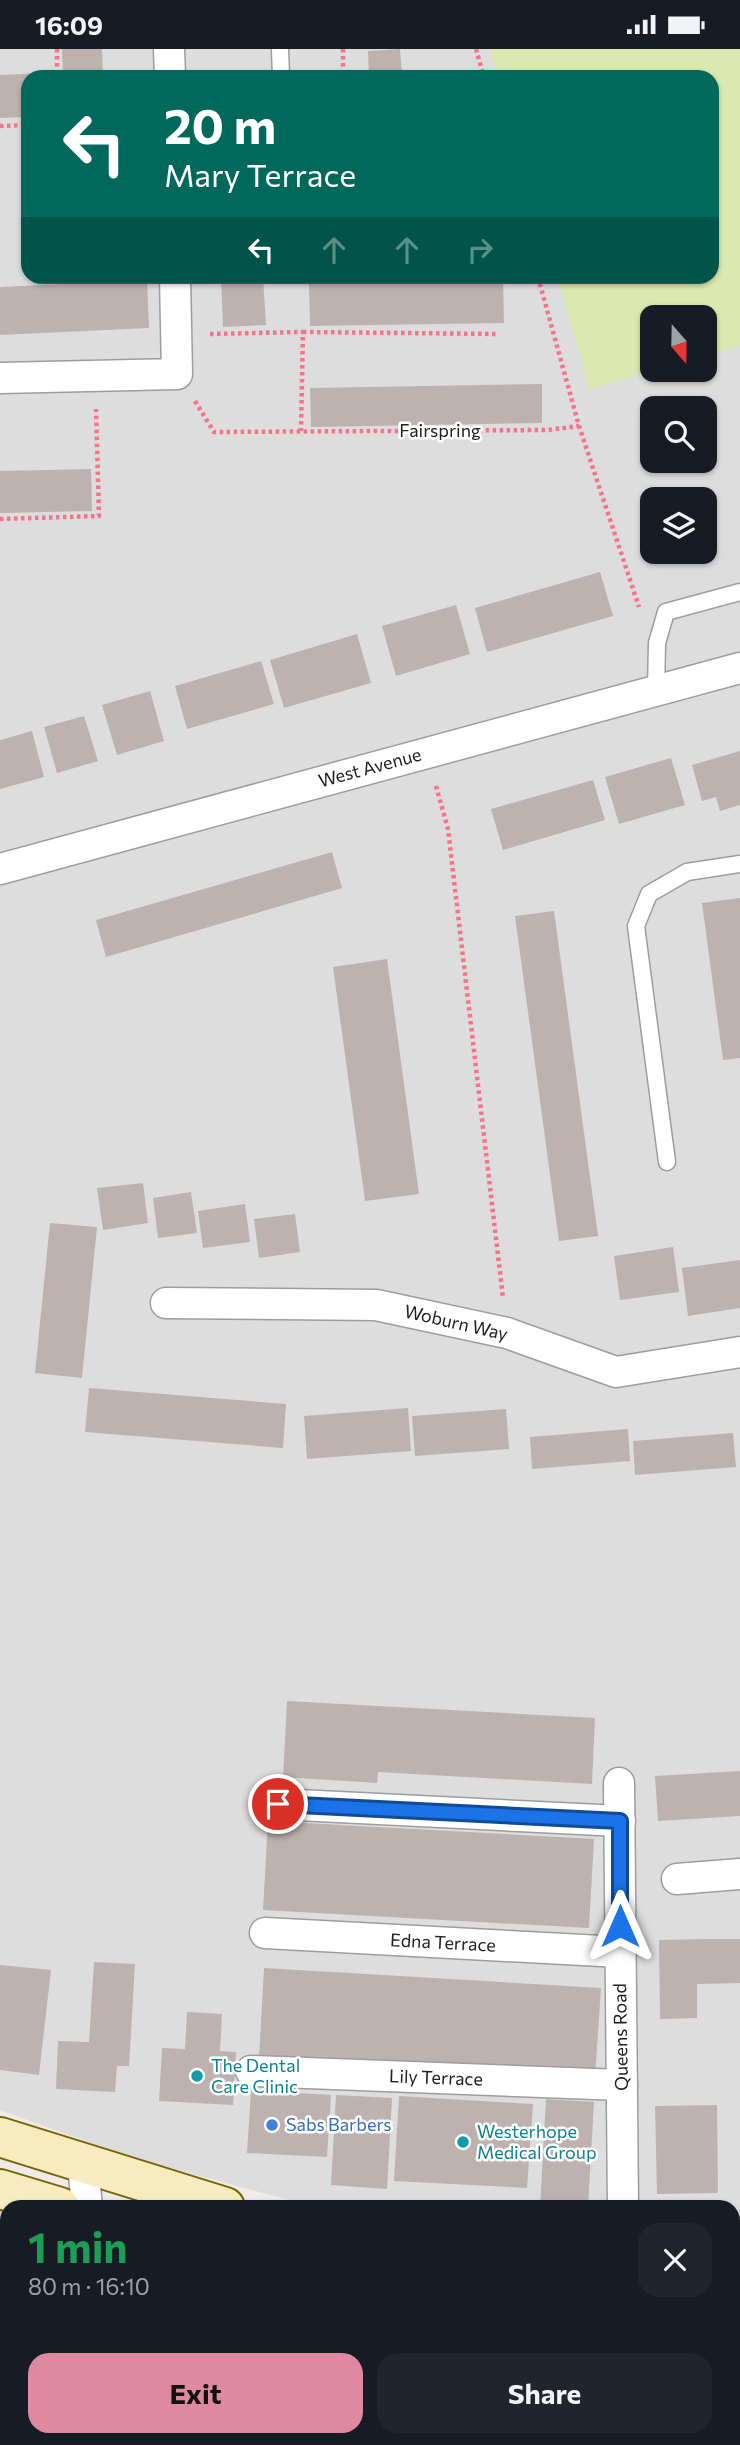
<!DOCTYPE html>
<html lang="en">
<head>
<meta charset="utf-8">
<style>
  body { margin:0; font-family:Commissioner,sans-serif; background:#20242c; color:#f1f3f6; height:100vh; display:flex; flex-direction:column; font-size:26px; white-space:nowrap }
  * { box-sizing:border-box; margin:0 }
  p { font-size:23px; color:#9ea1a6 }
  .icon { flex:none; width:38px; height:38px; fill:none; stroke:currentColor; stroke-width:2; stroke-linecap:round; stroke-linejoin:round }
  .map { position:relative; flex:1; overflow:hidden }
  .sheet { position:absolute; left:0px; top:2151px; width:740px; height:247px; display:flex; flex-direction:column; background:#171b24; border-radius:21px 21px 0 0; box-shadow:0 2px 5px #0004 }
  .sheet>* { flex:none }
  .banner { position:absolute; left:21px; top:21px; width:698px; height:214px; border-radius:21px; box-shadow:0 2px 5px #0004; background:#00695c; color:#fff; overflow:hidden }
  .needle { width:46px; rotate:160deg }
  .tools { position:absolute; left:640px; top:256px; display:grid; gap:14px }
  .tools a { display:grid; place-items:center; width:77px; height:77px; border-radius:14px; background:#171b24; box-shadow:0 2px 5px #0004; font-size:35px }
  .pin { position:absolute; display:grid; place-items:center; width:60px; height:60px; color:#fff; margin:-30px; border:4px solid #fff; border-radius:50%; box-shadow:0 2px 7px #0007 }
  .me { position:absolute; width:77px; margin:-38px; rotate:0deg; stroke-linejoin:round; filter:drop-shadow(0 0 5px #0008) }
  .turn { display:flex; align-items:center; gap:24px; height:147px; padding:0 28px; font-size:32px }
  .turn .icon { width:91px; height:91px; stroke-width:2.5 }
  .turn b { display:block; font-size:49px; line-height:60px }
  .lanes { display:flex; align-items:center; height:66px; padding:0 28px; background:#0003; justify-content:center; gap:35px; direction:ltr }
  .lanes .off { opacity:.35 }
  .round { display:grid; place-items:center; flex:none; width:74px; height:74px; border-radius:21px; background:#20242c }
  .headline { display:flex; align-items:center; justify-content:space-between; height:119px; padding:0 28px }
  h1 { font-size:42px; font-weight:700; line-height:52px; color:#1e9e55 }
  .button { display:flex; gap:14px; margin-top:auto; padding:14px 28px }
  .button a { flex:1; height:80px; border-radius:21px; background:#df88a2; color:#111; font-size:28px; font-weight:700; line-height:80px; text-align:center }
  .button a+a { background:#20242c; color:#f1f3f6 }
  .status { display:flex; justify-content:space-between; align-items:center; height:49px; padding:0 35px; background:#171b24; direction:ltr }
  .status svg { height:19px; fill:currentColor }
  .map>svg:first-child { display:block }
  .residential { fill:#dedddd; fill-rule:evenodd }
  .grass { fill:#dbe8af }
  .parking { fill:#dcdcdc }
  .building { fill:#bdb2b0 }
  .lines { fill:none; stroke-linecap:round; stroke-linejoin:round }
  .service-casing { stroke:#9d9d9d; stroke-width:19 }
  .minor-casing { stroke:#9d9d9d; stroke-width:33 }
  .secondary-casing { stroke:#766408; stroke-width:42 }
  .path { stroke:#f67389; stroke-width:4.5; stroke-dasharray:3.5 3.5; stroke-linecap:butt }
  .service { stroke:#fff; stroke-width:16 }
  .minor { stroke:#fff; stroke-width:30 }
  .secondary { stroke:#f8ebbd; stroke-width:38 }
  .route-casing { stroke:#114b97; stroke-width:18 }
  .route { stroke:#1a73e8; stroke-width:12 }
  .culture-dot { fill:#0f9aa8; stroke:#fff; stroke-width:2.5 }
  .shop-dot { fill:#3f7fe0; stroke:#fff; stroke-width:2.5 }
  .labels { text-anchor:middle; stroke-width:5; stroke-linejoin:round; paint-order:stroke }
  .street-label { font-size:18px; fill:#202020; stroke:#fff }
  .culture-label { font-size:18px; fill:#0d838f; stroke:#fff; text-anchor:start }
  .shop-label { font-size:18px; fill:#366cbe; stroke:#fff; text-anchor:start }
</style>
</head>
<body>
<div class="status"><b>16:09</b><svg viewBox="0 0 49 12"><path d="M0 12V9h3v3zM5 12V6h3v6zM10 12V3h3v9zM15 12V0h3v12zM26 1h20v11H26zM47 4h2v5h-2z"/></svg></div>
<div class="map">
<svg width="740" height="2396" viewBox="0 0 740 2396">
  <rect width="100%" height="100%" fill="#f0ebe7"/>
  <g class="residential">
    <path d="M0,0H740V2177H733V2158H336L301,2154L132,2109L0,2061ZM28,28H712V228H28ZM653,268H705V320H653ZM653,359H705V411H653ZM653,450H705V502H653Z"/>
    <path d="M0,2155L7,2158V2390H733V2232H740V2396H0Z"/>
  </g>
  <path class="grass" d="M490,0H740V297L705,307V268H653V320H659L590,340L557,228H712V28H498Z"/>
  <g class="parking">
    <path d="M740,342V558L675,575L656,502H705V450H653V491L622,373L653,365V411H705V359H676Z"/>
    <path d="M554,2390V2396H381L379,2391Z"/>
  </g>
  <g class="building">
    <path d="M62,0H102L103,28H63Z"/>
    <path d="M400,0L402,28H369L368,2Z"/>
    <path d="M47,24V28H28V68L0,69V26Z"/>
    <path d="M221,228H263L266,276L223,278Z"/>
    <path d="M503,230L504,274L310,277L309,234Z"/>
    <path d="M147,231L149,279L0,286V238Z"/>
    <path d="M542,335V374L311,378L310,339Z"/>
    <path d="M91,420L92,462L0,464V422Z"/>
    <path d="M600,523L613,567L487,603L475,559Z"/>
    <path d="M456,556L470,605L396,627L382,577Z"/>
    <path d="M357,585L371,634L284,659L270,611Z"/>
    <path d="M261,612L274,655L187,680L175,637Z"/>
    <path d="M150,642L164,692L117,706L102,656Z"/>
    <path d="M84,667L98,712L57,724L44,678Z"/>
    <path d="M32,682L44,728L0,740V691Z"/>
    <path d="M740,702V756L720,762L716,748L702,752L692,716Z"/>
    <path d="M671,709L685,756L619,775L605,728Z"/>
    <path d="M593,731L605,771L503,801L491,760Z"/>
    <path d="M332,803L342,839L106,908L96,871Z"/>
    <path d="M740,849V1009L723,1011L702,854Z"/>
    <path d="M554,862L598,1187L559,1192L515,867Z"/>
    <path d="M387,910L419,1145L365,1152L333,918Z"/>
    <path d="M143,1134L148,1174L103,1181L97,1139Z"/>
    <path d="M191,1143L197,1184L158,1189L153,1149Z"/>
    <path d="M245,1155L250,1193L203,1199L198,1162Z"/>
    <path d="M295,1165L300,1203L259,1209L254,1170Z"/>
    <path d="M50,1174L97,1178L82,1329L35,1324Z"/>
    <path d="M673,1198L679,1243L620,1251L614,1207Z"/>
    <path d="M740,1211V1259L688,1267L682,1219Z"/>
    <path d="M89,1339L286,1355L283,1399L85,1383Z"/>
    <path d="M408,1359L411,1402L307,1410L304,1367Z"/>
    <path d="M506,1360L509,1400L415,1407L412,1367Z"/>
    <path d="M628,1380L630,1412L532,1420L530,1388Z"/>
    <path d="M733,1384L736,1418L635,1426L633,1392Z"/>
    <path d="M287,1652L595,1669L592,1735L378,1723L377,1734L283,1728Z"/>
    <path d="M740,1722V1767L658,1772L655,1727Z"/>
    <path d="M268,1772L594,1790L589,1879L263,1861Z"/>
    <path d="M705,1890H740V1934L697,1935V1969L660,1970L659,1891Z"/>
    <path d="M94,1913L135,1915L129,2017H117L115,2043L56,2040L58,1992L89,1993Z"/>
    <path d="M0,1916L51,1921L39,2026L0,2021Z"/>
    <path d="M264,1919L601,1939L595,2028L259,2009Z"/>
    <path d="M187,1963L222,1965L220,2002L236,2003L233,2056L159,2052L162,1999L185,2000Z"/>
    <path d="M251,2041L331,2046L327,2108L247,2104Z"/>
    <path d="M336,2046L392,2049L387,2140L331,2136Z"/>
    <path d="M399,2047L533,2055L527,2139L394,2132Z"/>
    <path d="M546,2050L594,2053L588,2158H540Z"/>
    <path d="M717,2056L718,2144L657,2145L655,2057Z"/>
    <path d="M0,2208L7,2216V2239L0,2240Z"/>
    <path d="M733,2267H740V2360L733,2361Z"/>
    <path d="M0,2268H7V2320L0,2321Z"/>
    <path d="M7,2329V2390H55V2392L5,2396L0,2330Z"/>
    <path d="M615,2390H646L647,2396H615Z"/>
  </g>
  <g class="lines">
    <defs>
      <g id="service">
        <path d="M280,0L281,28"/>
        <path d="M656,642L657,594L666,563L740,543"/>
        <path d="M667,1113L636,877L649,845L687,823L740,815"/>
        <path d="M399,2390L401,2396"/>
      </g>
      <g id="minor">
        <path d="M169,0L170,28"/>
        <path d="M0,329L177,325L175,228"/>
        <path d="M0,820L740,619"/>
        <path d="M166,1254L376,1256L507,1284L616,1323L740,1303"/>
        <path d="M619,1734L623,2158"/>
        <path d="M278,1755L620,1772"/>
        <path d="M677,1830L740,1825"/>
        <path d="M265,1884L620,1903"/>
        <path d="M251,2022L622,2036"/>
        <path d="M83,2116L87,2158"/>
        <path d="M106,2390L107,2396"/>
      </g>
      <g id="secondary">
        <path d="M0,2088L225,2158"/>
        <path d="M0,2140L60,2158"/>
        <path d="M733,2206H740"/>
      </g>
    </defs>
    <use href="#service" class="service-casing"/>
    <use href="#minor" class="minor-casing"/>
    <use href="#secondary" class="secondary-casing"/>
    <g class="path">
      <path d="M57,0V28"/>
      <path d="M343,0V28"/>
      <path d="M476,0L484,28"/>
      <path d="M0,77L28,76"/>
      <path d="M538,228L579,377L639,558"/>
      <path d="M303,283L499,285"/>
      <path d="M210,285L303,283L301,382"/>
      <path d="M195,352L214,383L548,381L579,377"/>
      <path d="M0,470L99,467L96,360"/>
      <path d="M436,737L448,780L503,1249"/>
    </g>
    <use href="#service" class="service"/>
    <use href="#minor" class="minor"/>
    <use href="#secondary" class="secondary"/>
  </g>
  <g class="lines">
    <defs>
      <path id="route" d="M278,1755L620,1772V1877"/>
    </defs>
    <use href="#route" class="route-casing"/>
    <use href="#route" class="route"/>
  </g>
  <g class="culture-dot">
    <circle cx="197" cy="2027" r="7"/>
    <circle cx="463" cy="2093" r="7"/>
  </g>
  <circle class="shop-dot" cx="272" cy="2076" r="7"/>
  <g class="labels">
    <g class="street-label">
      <text x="440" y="388">Fairspring</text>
      <text transform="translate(370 719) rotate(-15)" y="6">West Avenue</text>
      <text transform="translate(456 1274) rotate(13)" y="6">Woburn Way</text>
      <text transform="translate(443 1894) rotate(3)" y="6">Edna Terrace</text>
      <text transform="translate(621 1988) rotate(-91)" y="6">Queens Road</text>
      <text transform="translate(436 2029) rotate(2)" y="6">Lily Terrace</text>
    </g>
    <g class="culture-label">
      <text x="211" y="2023">The Dental<tspan x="211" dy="21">Care Clinic</tspan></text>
      <text x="477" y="2089">Westerhope<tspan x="477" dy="21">Medical Group</tspan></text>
    </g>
    <g class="shop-label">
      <text x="286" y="2082">Sabs Barbers</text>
    </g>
  </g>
</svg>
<div class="tools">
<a><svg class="needle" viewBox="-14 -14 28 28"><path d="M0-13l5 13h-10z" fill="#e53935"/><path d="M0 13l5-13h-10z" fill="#9ea1a6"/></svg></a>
<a><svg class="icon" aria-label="search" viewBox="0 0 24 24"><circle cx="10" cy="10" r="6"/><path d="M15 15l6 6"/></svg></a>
<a><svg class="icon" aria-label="layers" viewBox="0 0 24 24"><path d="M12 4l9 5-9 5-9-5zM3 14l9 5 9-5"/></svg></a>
</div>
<div class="pin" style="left:278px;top:1755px;background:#d93025"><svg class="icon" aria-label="arrive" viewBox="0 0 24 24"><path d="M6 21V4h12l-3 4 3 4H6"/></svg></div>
<svg class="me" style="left:620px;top:1877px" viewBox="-20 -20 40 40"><path d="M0-17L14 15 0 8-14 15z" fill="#1a73e8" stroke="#fff" stroke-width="4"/></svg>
<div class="banner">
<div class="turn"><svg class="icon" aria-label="left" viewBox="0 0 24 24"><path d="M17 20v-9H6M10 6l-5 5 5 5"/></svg><div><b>20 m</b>Mary Terrace</div></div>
<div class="lanes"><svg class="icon" aria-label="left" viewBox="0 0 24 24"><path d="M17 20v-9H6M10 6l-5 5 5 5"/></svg><svg class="icon off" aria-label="ahead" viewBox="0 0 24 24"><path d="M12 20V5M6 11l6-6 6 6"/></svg><svg class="icon off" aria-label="ahead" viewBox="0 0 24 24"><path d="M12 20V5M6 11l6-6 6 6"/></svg><svg class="icon off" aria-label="right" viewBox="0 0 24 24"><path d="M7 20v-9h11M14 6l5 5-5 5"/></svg></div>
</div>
<section class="sheet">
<div class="headline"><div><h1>1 min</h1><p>80 m · 16:10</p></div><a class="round"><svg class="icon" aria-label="close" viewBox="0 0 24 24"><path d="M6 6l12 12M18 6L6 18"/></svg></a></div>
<div class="button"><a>Exit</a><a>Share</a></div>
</section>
</div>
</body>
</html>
